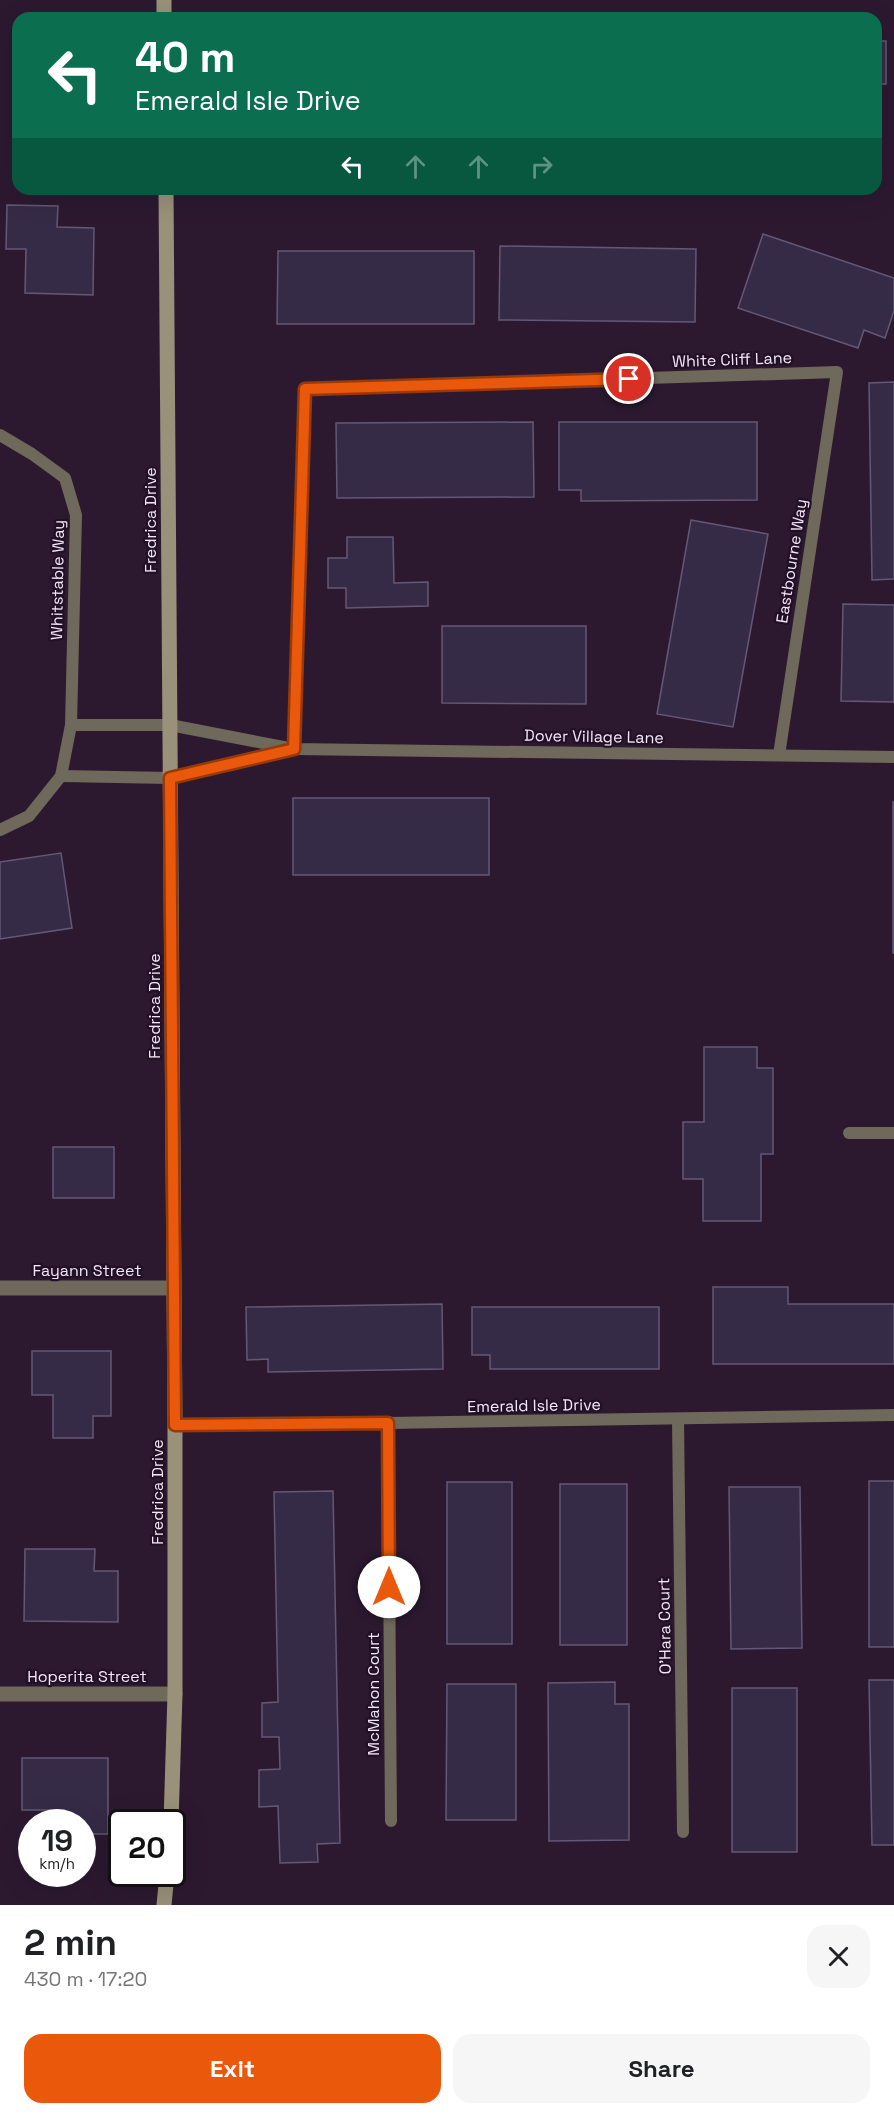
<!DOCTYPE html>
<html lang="en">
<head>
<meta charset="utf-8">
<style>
  body { margin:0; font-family:"Space Grotesk",sans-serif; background:#f6f6f6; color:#202124; height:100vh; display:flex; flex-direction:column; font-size:22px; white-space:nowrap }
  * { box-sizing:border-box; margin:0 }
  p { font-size:20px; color:#757577 }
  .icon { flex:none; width:33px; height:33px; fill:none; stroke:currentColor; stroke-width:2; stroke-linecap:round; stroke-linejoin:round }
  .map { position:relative; height:1905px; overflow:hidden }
  .drawer { display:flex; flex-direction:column; background:#fff; flex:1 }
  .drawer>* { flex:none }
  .top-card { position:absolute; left:12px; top:12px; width:870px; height:183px; border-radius:18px; box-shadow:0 6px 24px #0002; background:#0b6e4f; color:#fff; overflow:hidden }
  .speed { position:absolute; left:18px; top:1809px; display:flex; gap:12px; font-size:30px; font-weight:700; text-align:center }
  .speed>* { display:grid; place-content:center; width:78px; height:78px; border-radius:50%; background:#fff; box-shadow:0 6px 24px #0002; line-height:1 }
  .speed small { font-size:15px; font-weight:400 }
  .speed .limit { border:3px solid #111; border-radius:9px; background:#fff; color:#111 }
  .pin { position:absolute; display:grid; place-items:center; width:51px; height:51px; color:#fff; margin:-26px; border:3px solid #fff; border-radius:50%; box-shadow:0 2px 6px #0007 }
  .me { position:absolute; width:66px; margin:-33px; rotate:0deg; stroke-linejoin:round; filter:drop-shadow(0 0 4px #0008) }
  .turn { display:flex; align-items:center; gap:21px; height:126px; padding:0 24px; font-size:27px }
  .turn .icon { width:78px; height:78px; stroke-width:2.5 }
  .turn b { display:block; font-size:42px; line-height:51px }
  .lanes { display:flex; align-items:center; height:57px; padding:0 24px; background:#0003; justify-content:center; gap:30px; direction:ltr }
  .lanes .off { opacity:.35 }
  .round { display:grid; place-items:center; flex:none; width:63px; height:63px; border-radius:18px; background:#f6f6f6 }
  .headline { display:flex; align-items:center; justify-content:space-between; height:102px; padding:0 24px }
  h1 { font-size:36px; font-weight:800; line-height:45px }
  .cta { display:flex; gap:12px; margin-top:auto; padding:12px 24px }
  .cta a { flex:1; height:69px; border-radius:18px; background:#ea580c; color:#fff; font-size:24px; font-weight:800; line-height:69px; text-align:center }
  .cta a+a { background:#f6f6f6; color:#202124 }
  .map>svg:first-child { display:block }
  .building { fill:#362b47; stroke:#635876; stroke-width:1.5 }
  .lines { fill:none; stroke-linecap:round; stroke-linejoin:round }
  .lane { stroke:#6e695a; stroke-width:12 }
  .street { stroke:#6e695a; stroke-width:15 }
  .secondary { stroke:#99917a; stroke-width:15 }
  .route-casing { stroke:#983908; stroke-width:15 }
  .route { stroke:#ea580c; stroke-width:10 }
  .labels { text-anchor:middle; stroke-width:4.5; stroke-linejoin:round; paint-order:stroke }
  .street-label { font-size:16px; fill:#f4e7f7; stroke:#221026 }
</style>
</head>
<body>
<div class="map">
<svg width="894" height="1905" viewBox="0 0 894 1905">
  <rect width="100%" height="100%" fill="#2c1930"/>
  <g class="building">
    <rect x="876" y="41" width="10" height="43"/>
    <path d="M7,205L58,206L57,227L94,228L93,295L25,293L26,249H6Z"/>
    <path d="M763,234L894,278V311L885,338L864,330L858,348L738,308Z"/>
    <path d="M500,246L696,249L695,322L499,320Z"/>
    <path d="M278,251H474V324H277Z"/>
    <path d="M894,382V579L872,580L869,383Z"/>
    <path d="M533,422L534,497L337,498L336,423Z"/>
    <path d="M559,422H757V500L581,501V490H559Z"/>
    <path d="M691,520L768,534L733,727L657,714Z"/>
    <path d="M347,537H393L394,583L428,582V606L346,608V588H328V558H347Z"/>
    <path d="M843,604L894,605V702L841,701Z"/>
    <path d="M442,626H586V704L442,703Z"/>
    <rect x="293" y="798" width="196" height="77"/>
    <rect x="893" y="802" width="1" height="151"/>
    <path d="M61,853L72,928L0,939V862Z"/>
    <path d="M704,1047H757V1068H773V1154H761V1221H703V1179H683V1122H704Z"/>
    <rect x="53" y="1147" width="61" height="51"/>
    <path d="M713,1287H788V1304H894V1364H713Z"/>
    <path d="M442,1304L443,1369L268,1372V1359L247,1360L246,1307Z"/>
    <path d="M472,1307H659V1369H490V1355H472Z"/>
    <path d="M32,1351H111V1416H93V1438H53V1395H32Z"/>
    <rect x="869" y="1481" width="25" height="166"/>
    <rect x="447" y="1482" width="65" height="162"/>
    <rect x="560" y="1484" width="67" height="161"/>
    <path d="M729,1487H800L802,1648L731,1649Z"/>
    <path d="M333,1491L340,1843L317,1844L318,1862L280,1863L278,1806L259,1807V1770L280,1769L279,1737H262V1703L278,1702L274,1492Z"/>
    <path d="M25,1549H95L94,1571H118V1622L24,1621Z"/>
    <path d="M869,1680H894V1845H872Z"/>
    <path d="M615,1682V1704H629V1840L549,1841L548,1683Z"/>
    <path d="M447,1684H516V1820H446Z"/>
    <rect x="732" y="1688" width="65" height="164"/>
    <path d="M22,1758H108V1834H82V1822H64V1810H22Z"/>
  </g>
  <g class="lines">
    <g class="lane">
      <path d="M0,435L32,454L65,478L76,515L71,725L61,776L29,816L0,830"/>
      <path d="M71,725H170L294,749L894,757"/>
      <path d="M294,749L305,389L837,372L779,755"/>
      <path d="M61,776L170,778L290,750"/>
      <path d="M849,1133H894"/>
      <path d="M678,1419L683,1832"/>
      <path d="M388,1423L391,1821"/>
      <path d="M175,1425L388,1423L894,1415"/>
    </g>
    <g class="street">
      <path d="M0,1288H173"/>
      <path d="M0,1694H175"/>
    </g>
    <g class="secondary">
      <path d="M164,0V18"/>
      <path d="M166,189L175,1425V1694L171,1822"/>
      <path d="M164,1905L167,1874"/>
    </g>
  </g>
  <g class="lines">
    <defs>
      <path id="route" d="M389,1587L388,1423L175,1425L170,778L294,749L305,389L629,379"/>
    </defs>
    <use href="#route" class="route-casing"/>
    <use href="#route" class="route"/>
  </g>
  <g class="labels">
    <g class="street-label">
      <text transform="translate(732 359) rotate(-2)" y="6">White Cliff Lane</text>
      <text transform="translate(150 520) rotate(-90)" y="6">Fredrica Drive</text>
      <text transform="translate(791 561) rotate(-81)" y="6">Eastbourne Way</text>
      <text transform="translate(57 580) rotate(-89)" y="6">Whitstable Way</text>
      <text transform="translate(594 736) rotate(1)" y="6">Dover Village Lane</text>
      <text transform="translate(154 1006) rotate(-90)" y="6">Fredrica Drive</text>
      <text x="87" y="1276">Fayann Street</text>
      <text transform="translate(534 1405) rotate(-1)" y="6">Emerald Isle Drive</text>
      <text transform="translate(157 1492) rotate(-90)" y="6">Fredrica Drive</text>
      <text transform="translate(664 1626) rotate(-91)" y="6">O'Hara Court</text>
      <text x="87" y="1682">Hoperita Street</text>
      <text transform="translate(373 1694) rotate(-90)" y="6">McMahon Court</text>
    </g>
  </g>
</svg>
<div class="speed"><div>19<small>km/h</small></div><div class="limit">20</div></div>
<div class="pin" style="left:629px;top:379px;background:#d93025"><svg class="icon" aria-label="arrive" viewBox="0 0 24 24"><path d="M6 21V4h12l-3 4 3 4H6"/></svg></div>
<svg class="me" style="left:389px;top:1587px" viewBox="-20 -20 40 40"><circle r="19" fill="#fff"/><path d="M0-13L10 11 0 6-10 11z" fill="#ea580c"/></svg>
<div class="top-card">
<div class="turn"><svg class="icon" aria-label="left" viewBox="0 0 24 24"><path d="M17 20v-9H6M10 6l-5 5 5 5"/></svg><div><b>40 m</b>Emerald Isle Drive</div></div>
<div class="lanes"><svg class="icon" aria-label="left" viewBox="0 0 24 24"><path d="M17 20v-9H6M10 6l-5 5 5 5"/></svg><svg class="icon off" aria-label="ahead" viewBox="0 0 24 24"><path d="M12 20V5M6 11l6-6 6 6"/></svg><svg class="icon off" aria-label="ahead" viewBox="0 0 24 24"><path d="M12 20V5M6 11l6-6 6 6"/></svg><svg class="icon off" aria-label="right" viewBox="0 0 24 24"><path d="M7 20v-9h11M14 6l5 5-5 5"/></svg></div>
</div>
</div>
<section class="drawer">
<div class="headline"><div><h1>2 min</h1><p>430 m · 17:20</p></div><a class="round"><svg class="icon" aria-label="close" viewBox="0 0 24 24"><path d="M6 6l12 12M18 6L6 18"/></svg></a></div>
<div class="cta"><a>Exit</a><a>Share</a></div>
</section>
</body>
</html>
